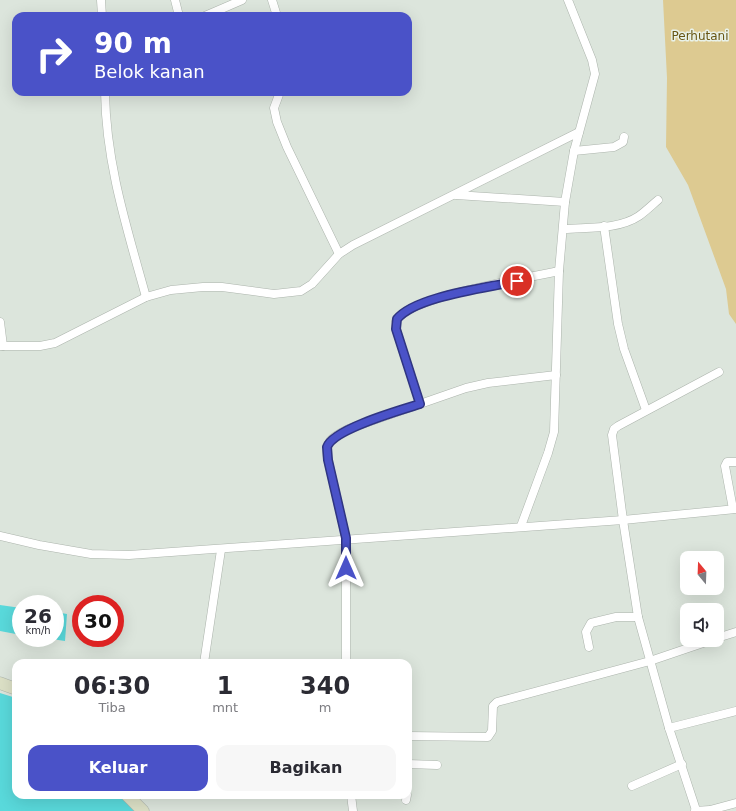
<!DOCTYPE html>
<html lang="id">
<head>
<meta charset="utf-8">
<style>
  body { margin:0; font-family:"DejaVu Sans",sans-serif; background:#f7f7f7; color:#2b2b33; height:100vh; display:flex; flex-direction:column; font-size:15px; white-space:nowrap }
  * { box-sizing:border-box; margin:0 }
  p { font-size:13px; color:#7c7c81 }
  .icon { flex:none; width:22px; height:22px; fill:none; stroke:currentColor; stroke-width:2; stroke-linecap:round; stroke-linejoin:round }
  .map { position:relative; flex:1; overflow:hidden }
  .panel { position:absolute; left:12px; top:659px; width:400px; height:140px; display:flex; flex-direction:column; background:#fff; border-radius:12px; box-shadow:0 4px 16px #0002 }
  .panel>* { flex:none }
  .banner { position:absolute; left:12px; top:12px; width:400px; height:84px; border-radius:12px; box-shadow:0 4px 16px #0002; background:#4a52c8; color:#fff; overflow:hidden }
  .needle { width:26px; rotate:341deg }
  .buttons { position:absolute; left:680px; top:551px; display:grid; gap:8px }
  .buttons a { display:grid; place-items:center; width:44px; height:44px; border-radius:8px; background:#fff; box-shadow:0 4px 16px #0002; font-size:20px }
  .speed { position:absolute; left:12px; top:595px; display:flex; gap:8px; font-size:20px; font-weight:700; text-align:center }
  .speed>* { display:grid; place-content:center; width:52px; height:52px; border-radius:50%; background:#fff; box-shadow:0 4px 16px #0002; line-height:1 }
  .speed small { font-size:10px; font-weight:400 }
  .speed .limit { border:6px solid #d22; background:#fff; color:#111 }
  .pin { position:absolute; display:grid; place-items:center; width:34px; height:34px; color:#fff; margin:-17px; border:2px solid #fff; border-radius:50%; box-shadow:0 1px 4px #0007 }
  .me { position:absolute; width:44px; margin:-22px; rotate:0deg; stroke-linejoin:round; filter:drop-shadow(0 0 3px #0008) }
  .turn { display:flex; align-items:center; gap:14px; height:84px; padding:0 16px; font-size:18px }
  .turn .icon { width:52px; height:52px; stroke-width:2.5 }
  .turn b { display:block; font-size:28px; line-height:34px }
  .eta { display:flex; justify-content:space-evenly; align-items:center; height:68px; text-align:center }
  .eta b { font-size:24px; font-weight:700; line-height:28px }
  .action { display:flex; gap:8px; margin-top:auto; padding:8px 16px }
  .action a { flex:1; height:46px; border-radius:12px; background:#4a52c8; color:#fff; font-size:16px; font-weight:700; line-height:46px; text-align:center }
  .action a+a { background:#f7f7f7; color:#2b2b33 }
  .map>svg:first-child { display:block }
  .green { fill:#ddca91 }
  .water { fill:#59d9db }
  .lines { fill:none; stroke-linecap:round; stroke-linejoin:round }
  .street-casing { stroke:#acb4ac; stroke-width:9 }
  .secondary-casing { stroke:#acb4ac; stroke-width:13 }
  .street { stroke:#fff; stroke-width:8 }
  .secondary { stroke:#dce0c6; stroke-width:12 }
  .route-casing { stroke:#303582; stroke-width:10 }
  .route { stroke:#4a52c8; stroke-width:7 }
  .labels { text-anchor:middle; stroke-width:3; stroke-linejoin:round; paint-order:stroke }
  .park-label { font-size:12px; fill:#685512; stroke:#e9f2e9 }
</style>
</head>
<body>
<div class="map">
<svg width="736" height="811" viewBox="0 0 736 811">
  <rect width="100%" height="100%" fill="#dce5dc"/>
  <path class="green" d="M663,0H736V324L729,314L726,289L688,185L666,147L667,78Z"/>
  <g class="water">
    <path d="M0,605L21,608V635L0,631Z"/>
    <path d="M55,612L67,614L65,641L45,638H55Z"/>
    <path d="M0,693L16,698V795H120L136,811H0Z"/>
  </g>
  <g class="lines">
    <defs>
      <g id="street">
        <path d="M101,0L102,16"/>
        <path d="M175,0L179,16"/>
        <path d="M272,0L277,16"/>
        <path d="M205,16L242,0"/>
        <path d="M105,92C106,164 127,228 146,297"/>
        <path d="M280,92L274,108L277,122L287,147L339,254"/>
        <path d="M574,151L614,147L623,142L624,137"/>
        <path d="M456,195L565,202"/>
        <path d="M604,226L618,324L624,349L646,410"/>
        <path d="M564,229C587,227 618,230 639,216C646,211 652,205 658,200"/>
        <path d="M0,322L3,346"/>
        <path d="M0,346H40L55,343L146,297L171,290L203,287H222L274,294L301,291L312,284L339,254L353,245L579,132"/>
        <path d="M420,404L396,329C395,324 395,321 399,317C417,296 527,278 559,271"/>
        <path d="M733,509L725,466L727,462H736"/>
        <path d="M521,526L548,453L554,432L559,271L565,202L574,151L595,74L592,60L568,0"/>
        <path d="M0,536L39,545L91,554L129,555L623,520L736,509"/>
        <path d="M717,638L736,632"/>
        <path d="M589,647L586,632L591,623L616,617H638"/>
        <path d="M204,663L221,550"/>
        <path d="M346,663V538L328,460C324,441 332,437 348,429L466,388L488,383L556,375"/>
        <path d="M669,728L736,711"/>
        <path d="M408,736L488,737L492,731L493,706L497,702L650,661L712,640"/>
        <path d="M408,764L437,765"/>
        <path d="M632,786L682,764"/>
        <path d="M351,795L353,811"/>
        <path d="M406,800L407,795"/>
        <path d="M696,810L669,728L638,617L623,520L612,435L614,429L618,426L719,372"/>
        <path d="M695,811L710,810L736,803"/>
      </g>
      <g id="secondary">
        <path d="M0,683L16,689"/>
        <path d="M127,795L143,811"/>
      </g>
    </defs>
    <use href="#street" class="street-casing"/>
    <use href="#secondary" class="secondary-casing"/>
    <use href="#street" class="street"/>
    <use href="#secondary" class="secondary"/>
  </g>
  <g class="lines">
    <defs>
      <path id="route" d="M346,568V538L328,460L327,447C333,429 401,410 420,404L396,329L397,319C416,296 487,288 517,281"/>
    </defs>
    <use href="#route" class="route-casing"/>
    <use href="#route" class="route"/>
  </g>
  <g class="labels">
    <g class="park-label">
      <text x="700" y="40">Perhutani</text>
    </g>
  </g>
</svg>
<div class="buttons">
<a><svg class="needle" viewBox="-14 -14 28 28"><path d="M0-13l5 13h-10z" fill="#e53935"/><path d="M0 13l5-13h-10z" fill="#7c7c81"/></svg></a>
<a><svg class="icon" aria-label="sound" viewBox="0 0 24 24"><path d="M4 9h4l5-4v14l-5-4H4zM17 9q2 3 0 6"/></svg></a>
</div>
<div class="speed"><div>26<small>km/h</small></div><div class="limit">30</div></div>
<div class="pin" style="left:517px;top:281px;background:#d93025"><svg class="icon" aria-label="arrive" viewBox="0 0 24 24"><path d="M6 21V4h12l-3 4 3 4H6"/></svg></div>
<svg class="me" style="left:346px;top:568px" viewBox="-20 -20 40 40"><path d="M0-17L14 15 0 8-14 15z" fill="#4a52c8" stroke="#fff" stroke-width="4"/></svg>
<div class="banner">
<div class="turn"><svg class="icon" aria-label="right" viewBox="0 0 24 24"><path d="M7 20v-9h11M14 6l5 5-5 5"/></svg><div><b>90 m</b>Belok kanan</div></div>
</div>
<section class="panel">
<div class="eta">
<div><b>06:30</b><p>Tiba</p></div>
<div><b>1</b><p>mnt</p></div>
<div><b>340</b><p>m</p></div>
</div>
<div class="action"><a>Keluar</a><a>Bagikan</a></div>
</section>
</div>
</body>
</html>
